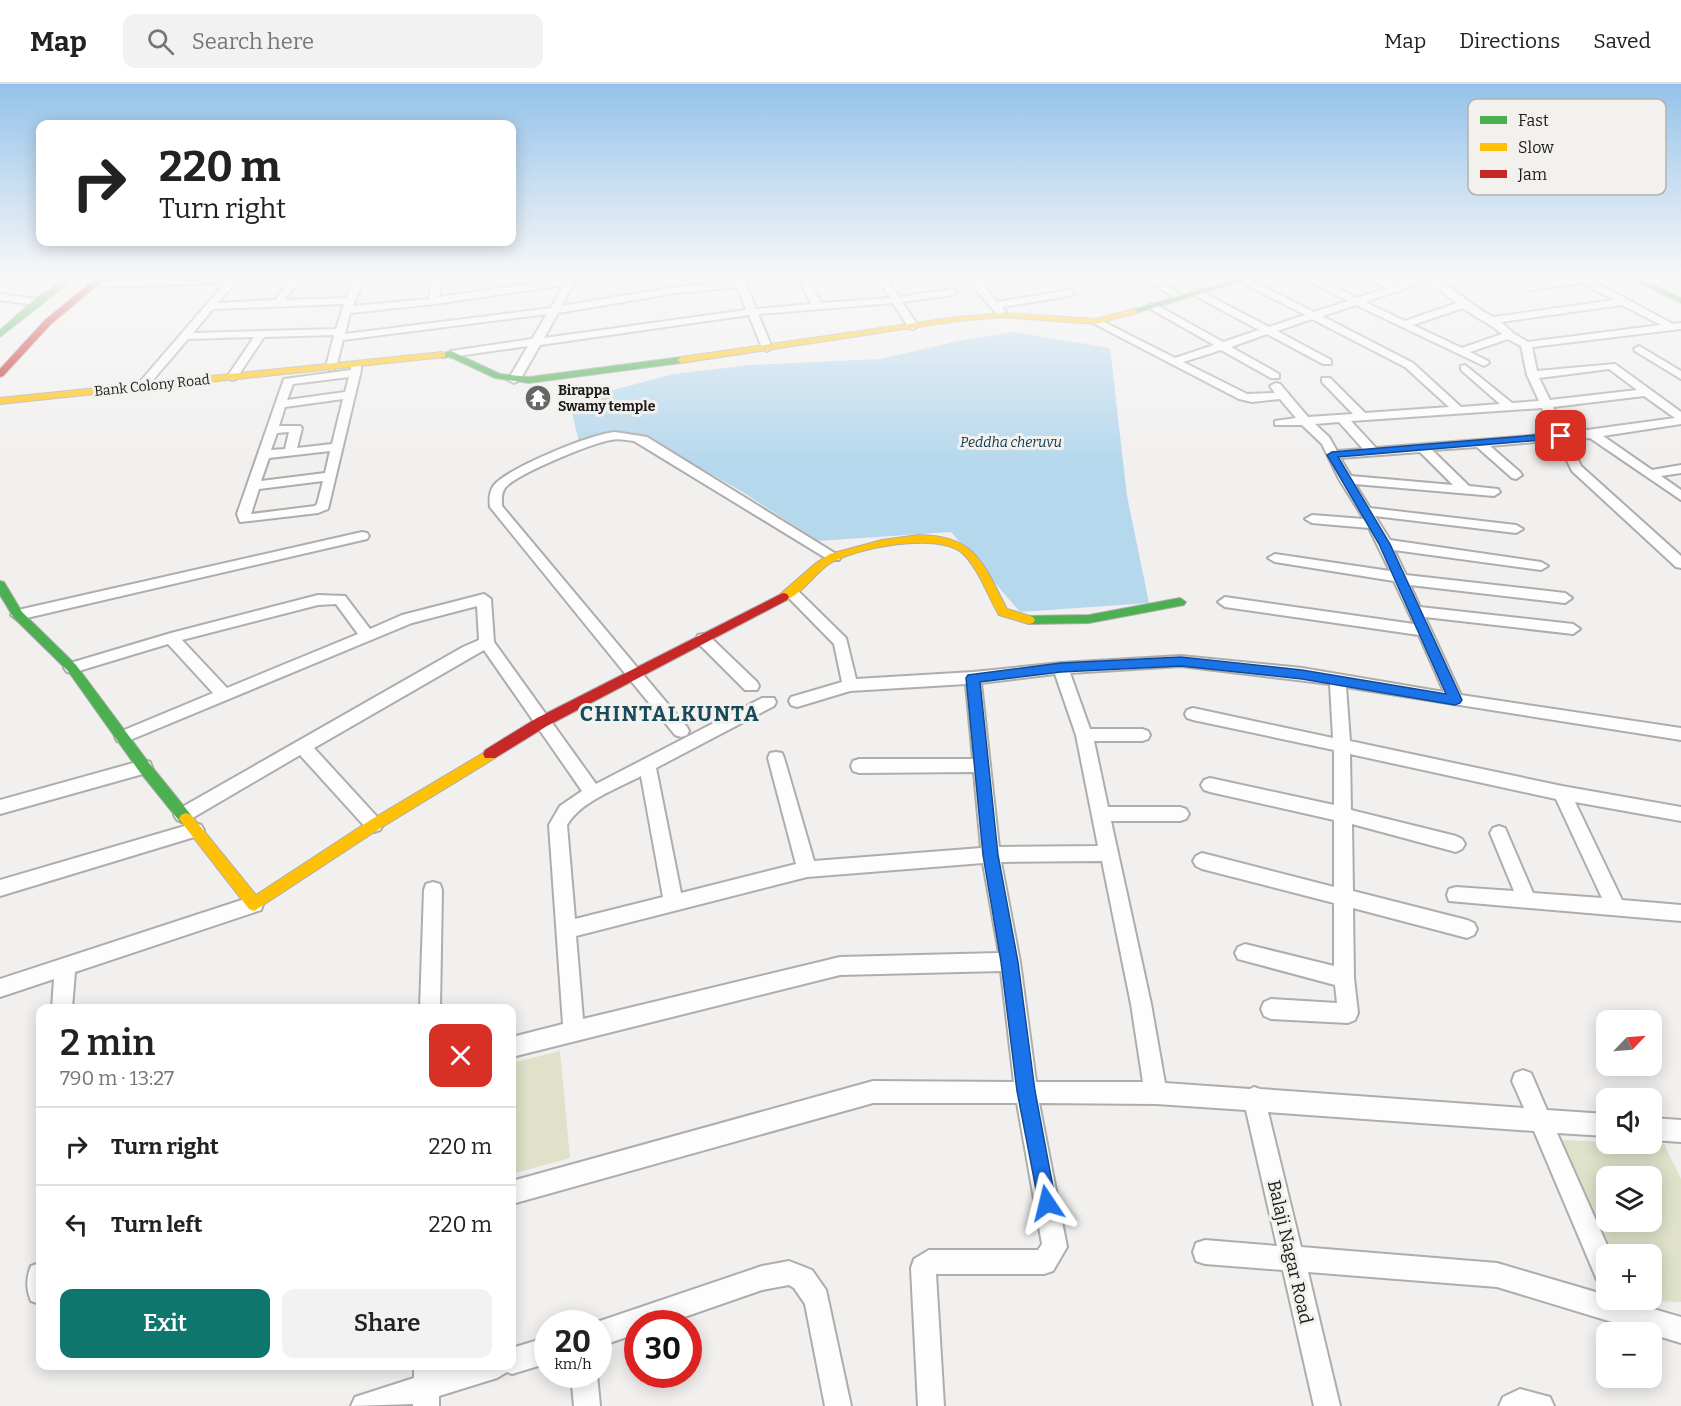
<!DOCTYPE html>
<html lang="en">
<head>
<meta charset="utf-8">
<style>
  body { margin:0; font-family:Bitter,serif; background:#f2f2f2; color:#222; height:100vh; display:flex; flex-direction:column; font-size:22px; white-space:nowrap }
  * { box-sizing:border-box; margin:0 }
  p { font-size:20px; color:#767676 }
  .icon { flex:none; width:33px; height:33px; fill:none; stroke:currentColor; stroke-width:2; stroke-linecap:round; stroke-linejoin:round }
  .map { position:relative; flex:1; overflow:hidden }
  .panel { position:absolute; left:36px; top:920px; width:480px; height:366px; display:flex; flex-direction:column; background:#fff; border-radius:12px; box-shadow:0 3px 15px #0003 }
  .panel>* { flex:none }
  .hud { position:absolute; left:36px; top:36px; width:480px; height:126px; border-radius:12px; box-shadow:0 3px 15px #0003; background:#fff; color:#222; overflow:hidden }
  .needle { width:39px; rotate:65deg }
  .tools { position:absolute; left:1596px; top:926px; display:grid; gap:12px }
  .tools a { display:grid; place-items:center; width:66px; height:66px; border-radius:12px; background:#fff; box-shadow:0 3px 15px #0003; font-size:30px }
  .speed { position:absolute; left:534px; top:1226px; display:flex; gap:12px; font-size:30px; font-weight:700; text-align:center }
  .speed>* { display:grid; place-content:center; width:78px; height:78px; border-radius:50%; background:#fff; box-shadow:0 3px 15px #0003; line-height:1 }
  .speed small { font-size:15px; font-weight:400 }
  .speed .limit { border:9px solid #d22; background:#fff; color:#111 }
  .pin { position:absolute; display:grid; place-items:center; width:51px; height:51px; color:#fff; margin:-26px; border-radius:12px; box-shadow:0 3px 9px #0006 }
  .me { position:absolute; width:66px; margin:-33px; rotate:350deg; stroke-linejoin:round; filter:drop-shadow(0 0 4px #0008) }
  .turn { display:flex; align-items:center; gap:21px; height:126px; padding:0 24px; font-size:27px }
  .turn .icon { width:78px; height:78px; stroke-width:2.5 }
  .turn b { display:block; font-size:42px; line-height:51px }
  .round { display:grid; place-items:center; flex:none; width:63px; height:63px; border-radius:12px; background:#f2f2f2 }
  .overview { display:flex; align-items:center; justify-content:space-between; height:102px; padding:0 24px }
  h1 { font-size:36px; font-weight:600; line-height:45px }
  .button { display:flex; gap:12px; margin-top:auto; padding:12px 24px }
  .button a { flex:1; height:69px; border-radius:12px; background:#0f766e; color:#fff; font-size:24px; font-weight:600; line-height:69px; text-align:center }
  .button a+a { background:#f2f2f2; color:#222 }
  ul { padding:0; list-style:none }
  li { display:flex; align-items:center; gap:18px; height:78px; padding:0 24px; border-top:2px solid #e0e0e0 }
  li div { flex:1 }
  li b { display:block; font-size:22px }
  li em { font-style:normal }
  header { display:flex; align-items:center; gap:36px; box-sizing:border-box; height:84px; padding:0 30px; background:#fff; border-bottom:2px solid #e0e0e0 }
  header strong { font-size:28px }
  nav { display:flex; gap:33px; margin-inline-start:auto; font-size:21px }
  .search { width:420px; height:54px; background:#f2f2f2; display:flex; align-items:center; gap:15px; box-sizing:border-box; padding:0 21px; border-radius:12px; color:#767676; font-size:22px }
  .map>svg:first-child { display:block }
  .green { fill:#dfe2c9; fill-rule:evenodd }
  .water { fill:#b6d8ed }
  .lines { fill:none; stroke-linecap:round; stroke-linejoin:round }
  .street-casing { stroke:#aeadac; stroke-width:4 }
  .fast-casing { stroke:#aeadac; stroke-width:2 }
  .slow-casing { stroke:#aeadac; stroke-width:2 }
  .jam-casing { stroke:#aeadac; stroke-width:2 }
  .street { fill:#fdfdfd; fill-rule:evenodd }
  .fast { fill:#4caf50; fill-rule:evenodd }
  .slow { fill:#ffc107; fill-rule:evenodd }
  .jam { fill:#c62828; fill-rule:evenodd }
  .route { fill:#1a73e8; stroke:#114b97; stroke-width:1.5 }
  .labels { text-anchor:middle; stroke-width:6; stroke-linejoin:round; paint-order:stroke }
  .far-street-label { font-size:14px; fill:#1c1b1a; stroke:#f2f1ee }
  .far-poi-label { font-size:14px; font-weight:bold; fill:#1c1b1a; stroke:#f2f1ee; text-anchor:start }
  .far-water-label { font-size:14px; font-style:italic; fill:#10374d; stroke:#f2f1ee }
  .near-street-label { font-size:18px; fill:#1c1b1a; stroke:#f2f1ee }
  .district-label { font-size:21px; font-weight:bold; letter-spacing:1.5px; fill:#174b5b; stroke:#f2f1ee }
  .key { fill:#f2f1ee; stroke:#b2b1ae; stroke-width:1.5 }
  .key-label { font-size:16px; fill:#1c1b1a }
</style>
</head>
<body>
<header>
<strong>Map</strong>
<div class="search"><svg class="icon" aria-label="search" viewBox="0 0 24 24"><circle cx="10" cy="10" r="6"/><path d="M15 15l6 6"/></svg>Search here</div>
<nav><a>Map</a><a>Directions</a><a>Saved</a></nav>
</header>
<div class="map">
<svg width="1681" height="1322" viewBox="0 0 1681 1322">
  <rect width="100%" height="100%" fill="#f1f0ef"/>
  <g class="green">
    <path d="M560,967L570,1074L512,1090V979Z"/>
    <path d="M1559,1056L1664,1060L1681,1095V1218L1624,1216L1652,1215V1170H1606V1173ZM1606,1092H1652V1137H1606Z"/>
  </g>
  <path class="water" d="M1014,248L1110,264L1127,412L1149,519L1020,528L951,448L818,457L741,407L647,354L579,358L572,329L602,309L673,290L750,281L880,275L963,256Z"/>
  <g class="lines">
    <defs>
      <g id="street">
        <path d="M224,193H320L315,196H299L285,216L346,214L355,193H365L353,222L429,215L432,193H442L439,213L578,193L561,222L676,203L735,198L733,193H743L756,225L811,220L798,193H808L821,219L890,214L876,193H886L899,213L952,205L957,208L952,211L902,218L918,242L913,245L909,244L893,219L758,230L772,264L767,267L762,264L749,231L540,261L520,296L514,299L508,296L528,262L451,273L446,270L451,267L532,255L547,230L343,256L336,283L331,286L326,283L334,251L264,253L236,295L232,296L227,293L254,253L188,255L146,304H138V300L225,199L93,203L88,200L90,198ZM289,197L275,216L218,219L236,198ZM564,201L551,224L345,250L350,229L434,220ZM737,203L746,226L544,254L558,229L676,209ZM344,220L336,245L193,249L213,225Z"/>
        <path d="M965,193H1010L981,199L997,218L1070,206L1075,209L1070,212L1002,223L1006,228L1001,231L997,230Z"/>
        <path d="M1143,193H1154L1184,213L1176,215Z"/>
        <path d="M1239,193H1245L1314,228L1348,217L1301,193H1314L1357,214L1386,204L1365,193H1378L1395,201C1407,197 1419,192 1431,193C1445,195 1475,226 1494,233L1614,216L1582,199L1530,206L1525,203L1530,200L1585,193L1673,240L1681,239V245L1532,263L1537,287L1615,280L1681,328V340L1603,352L1652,386L1681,381V389L1661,392L1681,406V416L1590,354L1568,355L1581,382L1681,472V484L1676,483L1572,387L1557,356L1490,362L1520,388L1522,391L1516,395L1512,394L1477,363L1432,366L1469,402L1498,405L1500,408L1494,412L1355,400L1370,424L1516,441L1523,445L1516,449L1375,432L1390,456L1541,478L1548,482L1541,486L1394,466L1406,491L1565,509L1572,514L1565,519L1410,501L1420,523L1573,540L1580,545L1573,550L1425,533L1461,611L1681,644V656L1346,603L1350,657L1562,702L1681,723V737L1575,718L1622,816L1681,821V837L1449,817L1447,811L1449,805L1456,803L1514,807L1490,749L1493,744L1499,742L1505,744L1533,809L1602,814L1556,715L1350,670L1351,726L1456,752L1462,755L1465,760L1462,765L1456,768L1352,740L1353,807L1467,836L1474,839L1477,845L1474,851L1467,854L1353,824L1354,894L1358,929L1355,936L1348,939L1271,935L1264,932L1261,925L1264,918L1271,915L1337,919L1335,901L1238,875L1235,869L1238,863L1245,860L1334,882V819L1202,785L1196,782L1193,777L1196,772L1202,769L1334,803V736L1210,708L1204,706L1201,701L1204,696L1210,694L1334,721V666L1193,636L1187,634L1185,630L1187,626L1193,624L1333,654L1330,600L1181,582L1070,589L1090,645H1142L1148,647L1150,651L1148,655L1142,657H1094L1108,723H1180L1186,725L1189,730L1186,735L1180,737H1111L1151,920L1165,999L1250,1005L1254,1003L1260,1005L1524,1024L1512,997L1515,989L1523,986L1531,989L1547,1026L1606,1030V1052L1557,1049L1611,1170H1606V1199L1597,1196L1534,1047L1268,1028L1301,1163L1497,1179L1606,1211V1215H1619L1681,1233V1259L1497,1203L1308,1188L1340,1322H1314L1283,1186L1205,1180L1196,1177L1193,1168L1196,1159L1205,1156L1277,1162L1246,1026L1156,1020L1039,1019L1067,1163L1053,1187L1044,1190H936L944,1322H918L911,1184L914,1175L929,1166H1038L1042,1160L1017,1019H873L512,1120V1097L873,997L1014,998L1001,887L840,891L512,973V953L563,940L549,741L560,722L582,707L484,566L314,664L380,736L383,741L380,746L374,748L368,746L300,671L189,736L183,738L177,736L174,731L177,726L463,563L479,556L477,522L412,539L123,659L117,657L115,653L117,649L213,609L168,560L72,589L67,588L64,584L67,580L171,549L318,511L345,512L370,545L402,531L484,510L491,515L494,558L596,700L762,614H774L776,618L774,622L656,684L681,809L796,780L768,674L770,669L776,668L782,669L784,674L814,777L981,764L974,688L859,689L853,687L851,682L853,677L859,675H973L966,600L850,607L797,623L791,621L789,617L791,613L842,598L834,560L787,512L785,509L787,506H797L846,554L856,595L973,588L1061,579L1181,572L1302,584L1444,608L1419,551L1225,523L1218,518L1225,513L1414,540L1394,497L1275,478L1268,474L1275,470L1390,487L1369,444L1312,439L1305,435L1312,431L1364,435L1339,395L1322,360L1302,341H1275V337L1296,334L1280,315L1252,318L1239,315L1091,238L1100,236L1175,274L1214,261L1149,224V220H1155L1223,258L1259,246L1192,210V206H1198L1269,243L1305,231L1239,197ZM1427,197L1457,219L1405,237L1365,218ZM1356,221L1484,282L1489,279L1488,277L1470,268L1508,255L1521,262L1527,291L1539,317L1512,319L1465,281L1461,282V286L1500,320L1461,323L1413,279L1322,232ZM1622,221L1661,241L1528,258L1513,249L1501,238ZM1463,224C1476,234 1490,239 1502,250L1462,264L1413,241ZM1312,235L1405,283L1449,323L1365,329L1330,294H1322V298L1353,330L1308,333L1280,300L1276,299L1270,302L1275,309L1247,310L1183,278L1221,266L1271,294H1279V290L1231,263L1267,250L1323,280H1331V276L1277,247ZM1609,285L1637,306L1550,316L1539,294ZM1644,312L1675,334L1565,349L1553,323ZM1542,324L1554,350L1376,364L1351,337ZM1339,338L1363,365L1337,367L1329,353L1315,340ZM1420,368L1453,401L1351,392L1340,374ZM336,520L358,550L227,604L182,556L318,521ZM1055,590L1076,651L1098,762L999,763L981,599ZM641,692L663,813L575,835L567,741C581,717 617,705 641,692ZM1102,777L1131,920L1143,998H1036L1020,878L1001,778ZM983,779L999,869L840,873L583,935L576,852L807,793Z"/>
        <path d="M0,210L37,215L42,218L37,221L0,216Z"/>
        <path d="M1639,262L1681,287V295L1635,267L1634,265Z"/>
        <path d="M356,278L361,281V286L328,425L318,429L240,438L237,430L284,295L351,286V281ZM349,293L345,308L287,316L293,300ZM343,315L332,360L297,364L302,344L300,342H279L285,323ZM289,348L285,365L271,366L277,349ZM330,367L325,389L261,397L269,374ZM323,397L317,420L315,422L251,430L259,405Z"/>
        <path d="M615,348L647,353L841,473L839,476H829L634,357C626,356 618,354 611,356C592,359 516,390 505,404C501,409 502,416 502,422L687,643L689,647L687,651L681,653L675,651L490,423C489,415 489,408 494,401C510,383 591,350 615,348Z"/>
        <path d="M362,448L367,449L369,452L367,455L18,536L11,531L18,526Z"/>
        <path d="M703,550L708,551L757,598L759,602L757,606H745L698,559L696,555L698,551Z"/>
        <path d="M144,676L150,678L152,683L150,688L0,730V716Z"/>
        <path d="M195,739L201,741L204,746L201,751L0,812V796Z"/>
        <path d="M433,798L440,800L442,806L440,924H420L424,806L426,800Z"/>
        <path d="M254,812L261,814L263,820L261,826L75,888L72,924H52L54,895L0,913V895Z"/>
        <path d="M1652,1034L1681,1036V1058L1652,1056Z"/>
        <path d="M789,1177L812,1186L826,1206L851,1322H825L805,1220L794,1204L789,1201L762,1206L667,1239H638V1249L598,1263V1239H594L762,1182Z"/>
        <path d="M40,1179V1220L31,1217C26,1205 26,1194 31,1182Z"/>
        <path d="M548,1253V1279L512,1290L507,1288L497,1294L439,1312V1322H413V1320L351,1322L355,1313L414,1294V1281H440V1286L455,1281H512V1264Z"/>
        <path d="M571,1290H597L600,1322H574Z"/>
        <path d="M1520,1305L1550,1313L1554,1322H1499L1503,1313Z"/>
      </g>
      <g id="fast">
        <path d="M67,193H76L0,253V246L34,216Z"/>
        <path d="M1243,193H1256L1136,229L1129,227Z"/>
        <path d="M1628,193H1638L1681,214V219Z"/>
        <path d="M451,267L500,290L529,293L681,273L685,276L681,279L529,299L495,294L450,273L442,274L438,271Z"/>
        <path d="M0,497L4,498L22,528L76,581L149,679L191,731L193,735L191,739L186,741L181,739L139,687L68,587L14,534L0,511Z"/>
        <path d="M1180,514L1186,518L1184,521L1089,539L1029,540L1023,536L1029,532L1089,531Z"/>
      </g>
      <g id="slow">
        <path d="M1133,225L1137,227L1136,229L1096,240L1003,233L957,237L681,279L677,276L681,273L957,233L1003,229L1096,235Z"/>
        <path d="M442,268L445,269V273L0,320V314Z"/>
        <path d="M919,451C977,452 983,480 1007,525L1033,533L1035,536L1033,539L1029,540L999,531C987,511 979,484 961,468C936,448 854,464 829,480C813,491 802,511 783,517L777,513L816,479L830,470L882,456Z"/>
        <path d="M490,665L495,666L497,670L495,674L379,745L254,827L249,825L179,735L181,731L186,729L191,731L256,811L369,737Z"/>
      </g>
      <g id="jam">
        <path d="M98,193H107L51,240L3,292L0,293V285L45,236Z"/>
        <path d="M783,509L787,510L789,513L787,516L547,642L495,674H485L483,670L485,666L537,634Z"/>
      </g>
    </defs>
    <use href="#street" class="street-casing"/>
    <use href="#fast" class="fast-casing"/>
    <use href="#slow" class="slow-casing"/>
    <use href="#jam" class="jam-casing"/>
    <use href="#street" class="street"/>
    <use href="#fast" class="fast"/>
    <use href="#slow" class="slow"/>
    <use href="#jam" class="jam"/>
  </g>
  <linearGradient id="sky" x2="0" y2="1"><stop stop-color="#94c2ea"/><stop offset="0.51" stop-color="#f9f8f8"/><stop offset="1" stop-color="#f9f8f8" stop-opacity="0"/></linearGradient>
  <rect width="1681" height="378" fill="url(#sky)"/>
  <path class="route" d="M1561,349L1566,352L1565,354L1338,373L1390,460L1462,616L1460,619L1455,621L1302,595L1181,582L1061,588L980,598L998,771L1018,878L1035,1007L1056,1119L1054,1126L1047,1128L1040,1126L1017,1007L1001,878L983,771L966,594L968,591L1061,579L1181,573L1302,586L1446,610L1379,460L1327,371L1332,368Z"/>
  <defs>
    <symbol id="temple-disc" viewBox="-11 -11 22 22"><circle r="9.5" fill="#676665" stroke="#f2f1ee"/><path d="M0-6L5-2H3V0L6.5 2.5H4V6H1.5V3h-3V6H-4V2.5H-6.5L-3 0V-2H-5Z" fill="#fff"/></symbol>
  </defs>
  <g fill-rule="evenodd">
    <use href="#temple-disc" x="523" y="299" width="30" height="30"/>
  </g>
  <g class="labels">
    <g class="far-street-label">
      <text transform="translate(152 301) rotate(-6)" y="5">Bank Colony Road</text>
    </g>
    <g class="far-poi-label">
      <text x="558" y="311">Birappa<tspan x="558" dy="16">Swamy temple</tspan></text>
    </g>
    <g class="far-water-label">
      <text x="1011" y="363">Peddha cheruvu</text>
    </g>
    <g class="near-street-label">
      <text transform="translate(1290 1168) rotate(77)" y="6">Balaji Nagar Road</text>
    </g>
    <g class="district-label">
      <text x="670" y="637">CHINTALKUNTA</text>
    </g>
  </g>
  <rect x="1468" y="15" width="198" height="96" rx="9" class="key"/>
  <rect x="1480" y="32" width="27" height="8" fill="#4caf50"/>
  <rect x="1480" y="59" width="27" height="8" fill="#ffc107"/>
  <rect x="1480" y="86" width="27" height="8" fill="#c62828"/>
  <g class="key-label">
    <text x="1518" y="42">Fast</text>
    <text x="1518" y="69">Slow</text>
    <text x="1518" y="96">Jam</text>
  </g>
</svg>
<div class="tools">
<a><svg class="needle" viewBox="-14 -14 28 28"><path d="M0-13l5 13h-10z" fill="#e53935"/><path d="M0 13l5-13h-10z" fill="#767676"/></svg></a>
<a><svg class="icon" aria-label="sound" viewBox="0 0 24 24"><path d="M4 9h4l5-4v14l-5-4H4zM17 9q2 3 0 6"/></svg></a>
<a><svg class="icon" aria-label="layers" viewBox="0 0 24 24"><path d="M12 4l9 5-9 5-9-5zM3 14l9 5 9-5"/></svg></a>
<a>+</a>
<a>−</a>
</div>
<div class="speed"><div>20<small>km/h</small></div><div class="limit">30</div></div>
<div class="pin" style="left:1561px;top:352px;background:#d93025"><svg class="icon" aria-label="arrive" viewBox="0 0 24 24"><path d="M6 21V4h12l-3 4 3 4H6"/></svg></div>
<svg class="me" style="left:1047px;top:1119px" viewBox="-20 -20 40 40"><path d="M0-17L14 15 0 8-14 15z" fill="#1a73e8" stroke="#fff" stroke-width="4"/></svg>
<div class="hud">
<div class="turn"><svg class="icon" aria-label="right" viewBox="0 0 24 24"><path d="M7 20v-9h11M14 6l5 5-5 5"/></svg><div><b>220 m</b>Turn right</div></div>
</div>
<section class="panel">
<div class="overview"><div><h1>2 min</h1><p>790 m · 13:27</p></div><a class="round" style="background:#d93025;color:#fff"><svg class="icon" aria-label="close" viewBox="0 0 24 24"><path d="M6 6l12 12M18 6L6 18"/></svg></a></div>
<ul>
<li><svg class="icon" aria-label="right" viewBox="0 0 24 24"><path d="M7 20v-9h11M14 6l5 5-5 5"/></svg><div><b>Turn right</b></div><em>220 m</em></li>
<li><svg class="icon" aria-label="left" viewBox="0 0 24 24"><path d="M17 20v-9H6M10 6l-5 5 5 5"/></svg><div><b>Turn left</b></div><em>220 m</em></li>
</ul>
<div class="button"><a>Exit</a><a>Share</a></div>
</section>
</div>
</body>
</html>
